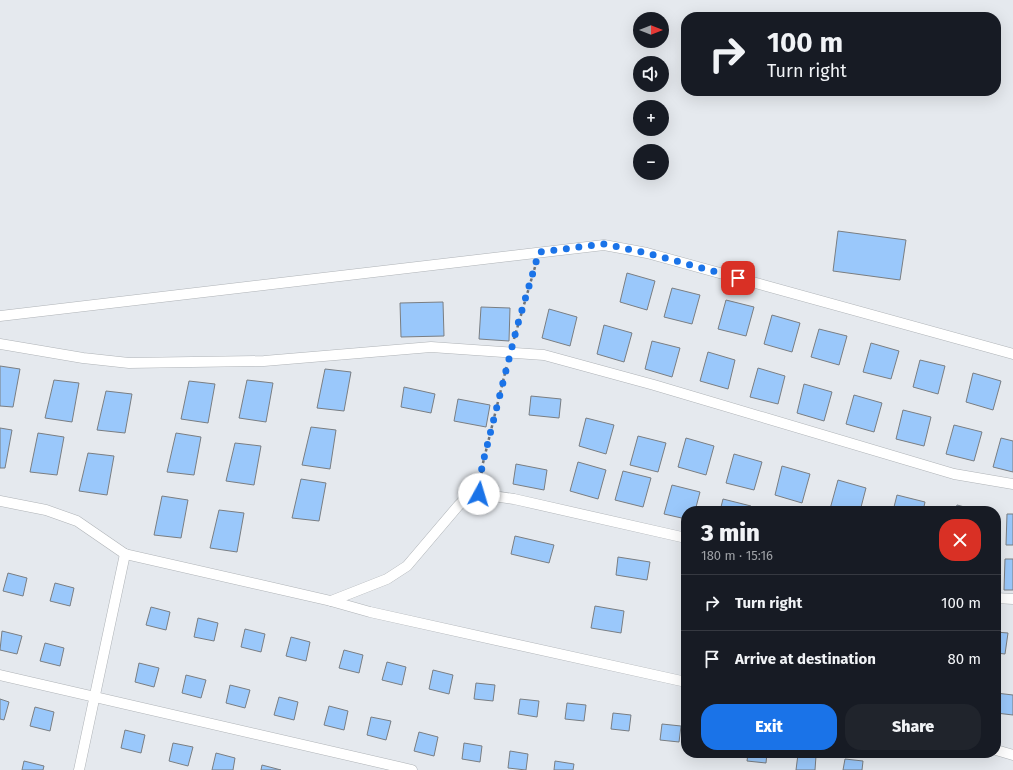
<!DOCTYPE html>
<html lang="en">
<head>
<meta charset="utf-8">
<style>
  body { margin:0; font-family:"Fira Sans",sans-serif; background:#20242c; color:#f1f3f6; height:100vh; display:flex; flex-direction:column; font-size:15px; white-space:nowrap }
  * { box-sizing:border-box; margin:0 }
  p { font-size:13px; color:#9ea1a6 }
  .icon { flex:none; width:22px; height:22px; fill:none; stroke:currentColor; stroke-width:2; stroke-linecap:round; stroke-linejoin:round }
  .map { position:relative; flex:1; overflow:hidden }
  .sheet { position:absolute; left:681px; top:506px; width:320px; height:252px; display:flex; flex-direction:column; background:#171b24; border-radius:16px; box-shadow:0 4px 16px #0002 }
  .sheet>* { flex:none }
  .hud { position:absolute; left:681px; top:12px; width:320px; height:84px; border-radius:16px; box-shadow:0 4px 16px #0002; background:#171b24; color:#f1f3f6; overflow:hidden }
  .needle { width:26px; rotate:90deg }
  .tools { position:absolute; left:633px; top:12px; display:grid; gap:8px }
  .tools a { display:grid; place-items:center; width:36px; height:36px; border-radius:50%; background:#171b24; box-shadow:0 4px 16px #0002; font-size:20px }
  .pin { position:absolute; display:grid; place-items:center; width:34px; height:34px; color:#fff; margin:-17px; border-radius:8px; box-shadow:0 2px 6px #0006 }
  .me { position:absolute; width:44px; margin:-22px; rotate:6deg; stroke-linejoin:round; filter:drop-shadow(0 0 3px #0008) }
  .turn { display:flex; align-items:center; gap:14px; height:84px; padding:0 20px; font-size:18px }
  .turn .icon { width:52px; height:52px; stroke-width:2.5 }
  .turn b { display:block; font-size:28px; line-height:34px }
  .round { display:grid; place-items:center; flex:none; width:42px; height:42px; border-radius:16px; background:#20242c }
  .head { display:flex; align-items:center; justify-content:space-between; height:68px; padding:0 20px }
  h1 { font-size:24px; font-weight:800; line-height:30px }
  .primary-button { display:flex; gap:8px; margin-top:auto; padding:8px 20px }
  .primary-button a { flex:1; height:46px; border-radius:16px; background:#1a73e8; color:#fff; font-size:16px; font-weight:800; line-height:46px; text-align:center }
  .primary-button a+a { background:#20242c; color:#f1f3f6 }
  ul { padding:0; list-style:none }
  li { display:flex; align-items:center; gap:12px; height:56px; padding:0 20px; border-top:1px solid #363941 }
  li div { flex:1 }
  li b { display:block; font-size:15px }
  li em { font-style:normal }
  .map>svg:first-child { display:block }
  .building { fill:#9ac8fb; stroke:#7a7e82 }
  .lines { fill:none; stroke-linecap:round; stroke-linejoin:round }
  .service-casing { stroke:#afb3b7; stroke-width:11 }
  .path { stroke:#717376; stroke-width:2.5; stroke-dasharray:3 3; stroke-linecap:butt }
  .service { stroke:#fff; stroke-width:10 }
  .route { stroke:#1a73e8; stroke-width:7; stroke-dasharray:0 12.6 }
</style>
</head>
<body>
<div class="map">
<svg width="1013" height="770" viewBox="0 0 1013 770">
  <rect width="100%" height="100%" fill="#e5e9ee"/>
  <g class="building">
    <path d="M838,231L906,240L900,280L833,271Z"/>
    <path d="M627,273L655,281L647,310L620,302Z"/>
    <path d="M672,288L700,295L692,324L664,317Z"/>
    <path d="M726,300L754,307L746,336L718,329Z"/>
    <path d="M443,302L444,336L401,337L400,303Z"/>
    <path d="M481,307L510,308L509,341L479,339Z"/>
    <path d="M549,309L577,317L570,346L542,338Z"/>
    <path d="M772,315L800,323L792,352L764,344Z"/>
    <path d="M604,325L632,333L624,362L597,354Z"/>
    <path d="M819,329L847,336L839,365L811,357Z"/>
    <path d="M652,341L680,348L672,377L645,369Z"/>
    <path d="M871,343L899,351L891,379L863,372Z"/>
    <path d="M708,352L735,360L728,389L700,381Z"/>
    <path d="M920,360L945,366L938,394L913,387Z"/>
    <path d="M0,366L20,369L13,407L0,406Z"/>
    <path d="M758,368L785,376L778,404L750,397Z"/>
    <path d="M325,369L351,372L344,411L317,408Z"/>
    <path d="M973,373L1001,381L993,410L966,402Z"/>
    <path d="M54,380L79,383L72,422L45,418Z"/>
    <path d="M247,380L273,383L266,422L239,418Z"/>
    <path d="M189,381L215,384L208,423L181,419Z"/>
    <path d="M804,384L832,392L824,421L797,413Z"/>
    <path d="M404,387L435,394L431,413L401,407Z"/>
    <path d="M106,391L132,394L125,433L97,430Z"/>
    <path d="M854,395L882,403L874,432L846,424Z"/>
    <path d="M531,396L561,399L559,418L529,415Z"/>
    <path d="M458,399L490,405L486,427L454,421Z"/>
    <path d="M903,410L931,417L924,446L896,439Z"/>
    <path d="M586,418L614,425L606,454L579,446Z"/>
    <path d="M954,425L982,432L974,461L946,454Z"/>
    <path d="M311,427L336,430L330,469L302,465Z"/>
    <path d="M0,428L12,430L5,468H0Z"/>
    <path d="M38,433L64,437L57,475L30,472Z"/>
    <path d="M176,433L201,437L194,475L167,472Z"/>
    <path d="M638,436L666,443L658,472L630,465Z"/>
    <path d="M686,438L714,446L706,475L678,467Z"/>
    <path d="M1001,438L1013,441V472L993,467Z"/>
    <path d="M235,443L261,446L254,485L226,481Z"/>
    <path d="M88,453L114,456L107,495L79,491Z"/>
    <path d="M734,454L762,462L754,490L726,483Z"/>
    <path d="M578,462L606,470L598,499L570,491Z"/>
    <path d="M516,464L547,470L544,490L513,484Z"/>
    <path d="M782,466L810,474L802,503L775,495Z"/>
    <path d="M623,471L651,478L643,507L615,500Z"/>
    <path d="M301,479L326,483L319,521L292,518Z"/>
    <path d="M838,480L866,488L860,511H838L830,509Z"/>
    <path d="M672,485L700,492L695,511H686V519L664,514Z"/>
    <path d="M897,495L925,502L923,511H893Z"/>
    <path d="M162,496L188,500L181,538L154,535Z"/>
    <path d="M723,499L751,506L750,511H720Z"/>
    <path d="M957,505L980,511H955Z"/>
    <path d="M219,510L244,513L237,552L210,548Z"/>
    <path d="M1007,514H1013V545H1006Z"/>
    <path d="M515,536L554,545L549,563L511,554Z"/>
    <path d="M618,557L650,562L647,580L616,575Z"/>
    <path d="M1005,559H1013V590H1004Z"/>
    <path d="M8,573L27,578L23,596L3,591Z"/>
    <path d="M55,583L74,588L70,606L50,601Z"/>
    <path d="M595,606L624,611L621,633L591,628Z"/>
    <path d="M151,607L170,612L166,630L146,625Z"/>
    <path d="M198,618L218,623L214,641L194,637Z"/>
    <path d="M245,629L265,634L261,652L241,647Z"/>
    <path d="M2,631L22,636L17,654L0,650Z"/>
    <path d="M996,632L1008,633L1005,654L996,653Z"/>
    <path d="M291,637L310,642L306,661L286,656Z"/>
    <path d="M45,643L64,648L60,666L40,661Z"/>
    <path d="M344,650L363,655L359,673L339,668Z"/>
    <path d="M387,662L406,667L402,685L382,680Z"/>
    <path d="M139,663L159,668L154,687L135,682Z"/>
    <path d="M433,670L453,675L449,694L429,689Z"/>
    <path d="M186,675L206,680L201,698L182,693Z"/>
    <path d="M476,683L495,685L493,701L474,699Z"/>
    <path d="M230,685L250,690L245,708L226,703Z"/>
    <path d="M996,693L1013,695V715L996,713Z"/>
    <path d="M279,697L298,702L294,720L274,715Z"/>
    <path d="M0,699L9,702L4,720L0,719Z"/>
    <path d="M520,699L539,701L537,717L518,714Z"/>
    <path d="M567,703L586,705L584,721L565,719Z"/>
    <path d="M329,706L348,711L344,730L324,725Z"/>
    <path d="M35,707L54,712L50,731L30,726Z"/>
    <path d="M613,713L631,715L629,731L611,729Z"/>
    <path d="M371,717L391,721L386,740L367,735Z"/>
    <path d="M662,724L681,726L679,742L660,740Z"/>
    <path d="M125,730L145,735L141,753L121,748Z"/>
    <path d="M419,732L438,737L434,756L414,751Z"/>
    <path d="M173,743L193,747L188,766L169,761Z"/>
    <path d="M464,743L482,746L480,762L462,759Z"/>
    <path d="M510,751L528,754L526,770L508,768Z"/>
    <path d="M216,753L235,758L233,770H212Z"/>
    <path d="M748,753H767L766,763L747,761Z"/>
    <path d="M798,754L816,756L815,770H796Z"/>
    <path d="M845,759L863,761L862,770H843Z"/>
    <path d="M24,761L44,766L43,770H22Z"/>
    <path d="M555,761L574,764L573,770H554Z"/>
    <path d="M262,765L281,770H261Z"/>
  </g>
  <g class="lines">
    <defs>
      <g id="service">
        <path d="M0,316L604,245L647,253L1013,354"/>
        <path d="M0,344L83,358L129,363L264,361L431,347L544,355L654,385L954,474L1013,484"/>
        <path d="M0,501L46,510L77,521L125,554L331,601L370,612L686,682"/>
        <path d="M996,598L1013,599"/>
        <path d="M331,601L387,579L407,566L458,506L469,495L479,494L514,499L686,538"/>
        <path d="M0,675L412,770"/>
        <path d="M996,750L1013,755"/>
        <path d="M79,770L125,554"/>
      </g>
    </defs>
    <use href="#service" class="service-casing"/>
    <g class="path">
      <path d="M514,339L535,267"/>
      <path d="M481,481L482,467L507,365"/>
    </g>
    <use href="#service" class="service"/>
  </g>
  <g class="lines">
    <path class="route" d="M479,494L482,466L517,327L539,252L604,244L647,253L738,278"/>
  </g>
</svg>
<div class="tools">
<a><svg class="needle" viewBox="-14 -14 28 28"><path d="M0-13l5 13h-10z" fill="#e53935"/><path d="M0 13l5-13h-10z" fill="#9ea1a6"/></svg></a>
<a><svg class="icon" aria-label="sound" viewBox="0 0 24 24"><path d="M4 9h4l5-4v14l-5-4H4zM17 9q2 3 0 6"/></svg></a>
<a>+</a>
<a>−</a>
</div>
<div class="pin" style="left:738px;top:278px;background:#d93025"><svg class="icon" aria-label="arrive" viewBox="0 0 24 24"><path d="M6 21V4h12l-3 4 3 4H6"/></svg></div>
<svg class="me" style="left:479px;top:494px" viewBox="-20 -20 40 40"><circle r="19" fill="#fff"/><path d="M0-13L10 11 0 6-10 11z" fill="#1a73e8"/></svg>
<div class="hud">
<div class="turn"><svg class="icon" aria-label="right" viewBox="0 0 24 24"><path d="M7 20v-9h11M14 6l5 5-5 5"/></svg><div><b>100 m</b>Turn right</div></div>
</div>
<section class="sheet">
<div class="head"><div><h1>3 min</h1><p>180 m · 15:16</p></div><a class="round" style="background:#d93025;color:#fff"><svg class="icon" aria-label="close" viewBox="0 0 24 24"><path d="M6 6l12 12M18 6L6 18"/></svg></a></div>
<ul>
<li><svg class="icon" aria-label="right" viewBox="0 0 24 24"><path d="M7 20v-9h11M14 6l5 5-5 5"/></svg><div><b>Turn right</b></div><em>100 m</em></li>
<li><svg class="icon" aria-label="arrive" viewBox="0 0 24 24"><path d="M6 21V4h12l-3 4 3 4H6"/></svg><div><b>Arrive at destination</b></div><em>80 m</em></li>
</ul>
<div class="primary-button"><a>Exit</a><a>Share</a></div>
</section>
</div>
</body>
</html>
